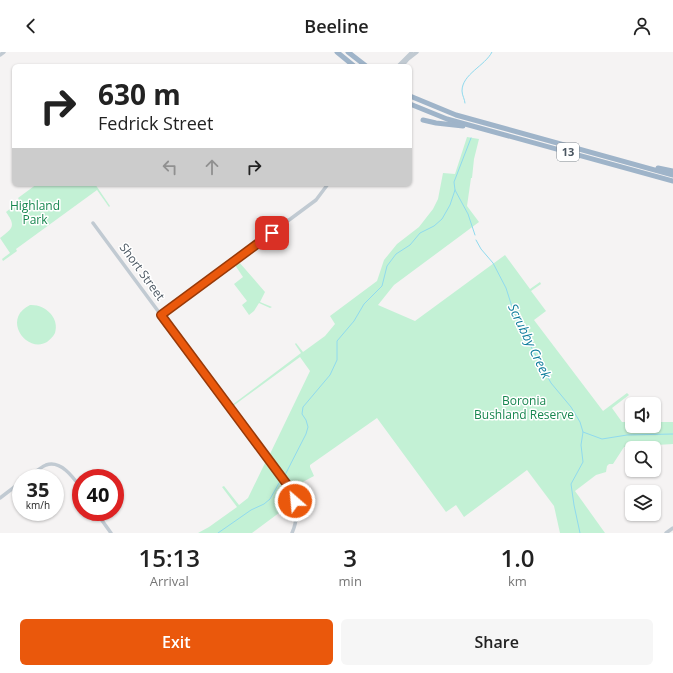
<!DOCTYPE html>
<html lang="en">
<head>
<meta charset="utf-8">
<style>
  body { margin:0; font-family:"Open Sans",sans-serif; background:#f6f6f6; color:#222; height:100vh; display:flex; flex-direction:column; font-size:15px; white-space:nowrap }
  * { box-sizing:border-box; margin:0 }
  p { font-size:13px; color:#767676 }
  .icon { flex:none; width:22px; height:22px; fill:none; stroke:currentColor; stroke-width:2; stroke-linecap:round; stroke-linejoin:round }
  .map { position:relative; height:481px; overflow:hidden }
  .sheet { display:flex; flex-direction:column; background:#fff; flex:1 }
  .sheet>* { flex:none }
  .top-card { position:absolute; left:12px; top:12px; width:400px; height:122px; border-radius:6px; box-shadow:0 1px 3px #0004; background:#fff; color:#222; overflow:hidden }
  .tools { position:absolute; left:625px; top:345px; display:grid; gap:8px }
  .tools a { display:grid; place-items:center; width:36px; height:36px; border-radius:6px; background:#fff; box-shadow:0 1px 3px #0004; font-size:20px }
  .speed { position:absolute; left:12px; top:417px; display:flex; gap:8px; font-size:20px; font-weight:700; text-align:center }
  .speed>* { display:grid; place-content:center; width:52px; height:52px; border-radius:50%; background:#fff; box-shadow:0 1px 3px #0004; line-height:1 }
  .speed small { font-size:10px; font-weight:400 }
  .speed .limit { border:6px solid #d22; background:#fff; color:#111 }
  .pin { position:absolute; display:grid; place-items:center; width:34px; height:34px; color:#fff; margin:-17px; border-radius:8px; box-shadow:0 2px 6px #0006 }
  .me { position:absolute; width:44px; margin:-22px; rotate:333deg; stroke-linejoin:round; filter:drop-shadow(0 0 3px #0008) }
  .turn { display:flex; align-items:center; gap:14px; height:84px; padding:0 20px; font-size:18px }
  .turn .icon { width:52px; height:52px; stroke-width:2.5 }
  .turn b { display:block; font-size:28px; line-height:34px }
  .lanes { display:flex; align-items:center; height:38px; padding:0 20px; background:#0003; justify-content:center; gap:20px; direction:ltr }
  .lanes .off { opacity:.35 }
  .eta { display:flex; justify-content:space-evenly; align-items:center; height:68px; text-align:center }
  .eta b { font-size:24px; font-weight:600; line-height:28px }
  .cta { display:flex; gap:8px; margin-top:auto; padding:8px 20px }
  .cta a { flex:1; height:46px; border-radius:6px; background:#ea580c; color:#fff; font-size:16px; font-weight:600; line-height:46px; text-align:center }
  .cta a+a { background:#f6f6f6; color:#222 }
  header { display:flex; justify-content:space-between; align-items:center; height:52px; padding:0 20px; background:#fff; font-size:18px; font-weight:600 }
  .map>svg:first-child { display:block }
  .green { fill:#c3f1d5 }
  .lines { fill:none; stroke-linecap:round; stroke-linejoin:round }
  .stream { stroke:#90daee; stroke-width:1 }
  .tertiary { stroke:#c1cad2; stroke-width:3.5 }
  .trunk { stroke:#9fb4c9; stroke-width:5 }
  .route-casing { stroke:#983908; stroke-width:10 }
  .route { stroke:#ea580c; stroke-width:7 }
  .labels { text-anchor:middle; stroke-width:3; stroke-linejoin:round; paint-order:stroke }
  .shield { fill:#fff; stroke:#808990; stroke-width:1 }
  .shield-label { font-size:11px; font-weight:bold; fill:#4a5661 }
  .park-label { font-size:12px; fill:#17864f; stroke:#fff }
  .street-label { font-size:12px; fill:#4a5661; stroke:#fff }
  .water-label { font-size:13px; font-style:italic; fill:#0c7c9b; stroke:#fff }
</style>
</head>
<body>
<header><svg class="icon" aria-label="back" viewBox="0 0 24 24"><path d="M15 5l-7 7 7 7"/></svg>Beeline<svg class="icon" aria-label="person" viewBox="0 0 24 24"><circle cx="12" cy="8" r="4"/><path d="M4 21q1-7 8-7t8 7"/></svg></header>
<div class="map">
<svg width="673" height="481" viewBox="0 0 673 481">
  <rect width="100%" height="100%" fill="#f5f3f3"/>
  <g class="green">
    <path d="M467,85L479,87L474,107L472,126H471L467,154L479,170L394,233L378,253L415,269L505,203L530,237L540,230L541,232L531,239L546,259L534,268L603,359L627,341L629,343L612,356L622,370H632V374H654V370H673V392L624,395L613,412H609L607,414L606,420L596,423L575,439L605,481H560L554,454L527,418L464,465L456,453L446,460L377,366L310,413V415L314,424L295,434H292L269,404L310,319L300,305L233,354L232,353L301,301L295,292L296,291L303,300L325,284L335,272L330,264L377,229L384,208L397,192L419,175L433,157L438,147L443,121L455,122Z"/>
    <path d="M37,132H95L110,154L109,155L97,138L16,197L17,199L3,209L2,207L10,201L0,186C13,176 16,174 6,160L20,149L18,146Z"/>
    <path d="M239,210L265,240L260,250L272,255L270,256L259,251L254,259L249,263L242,253L247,249L234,232L243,225L235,213Z"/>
    <path d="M30,253C45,252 60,266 55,281C53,285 50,287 47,290C27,302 1,267 30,253Z"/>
    <path d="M265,411L286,437L291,452L252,481H198L209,475L237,455L222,435L224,434L239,453L248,446Z"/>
  </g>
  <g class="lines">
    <g class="stream">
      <path d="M465,51C465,48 462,43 462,39C462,22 485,14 492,0"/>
      <path d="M471,86L454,130L455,138L468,162L475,183"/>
      <path d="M476,188L481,197L493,211L506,236L514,261L529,291L551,331L571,355L580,370L583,380L581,393L583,410L571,432L574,453L580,481"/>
      <path d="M583,380L602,387L627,383L673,382"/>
      <path d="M285,423L306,382L308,375L306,368L302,362L303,355L330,323L337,308V289L354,269L364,252L382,234L387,214L396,202L410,193L420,181L434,174L442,167L450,153L455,138"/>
      <path d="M218,481L251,458L264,452L270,447L279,431"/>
    </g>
    <g class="tertiary">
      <path d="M0,3L4,0"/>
      <path d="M398,14L412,0"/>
      <path d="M402,14L408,7L417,0"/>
      <path d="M93,171L291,439C297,453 298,468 292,481"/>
      <path d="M161,263L316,148L328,132"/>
      <path d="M27,426C33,422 39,416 46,413C61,408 73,425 81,436"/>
      <path d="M0,446L21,430"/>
      <path d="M96,460L111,481"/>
      <path d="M666,481L673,476"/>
    </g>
    <g class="trunk">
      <path d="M337,0L354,14"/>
      <path d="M348,0L366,14"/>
      <path d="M410,44L456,63L673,123"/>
      <path d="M410,52L447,67L673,129"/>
      <path d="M423,68L436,71L463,74"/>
      <path d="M658,116L673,119"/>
    </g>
  </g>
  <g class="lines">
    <defs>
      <path id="route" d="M272,181L161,263L286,431L291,439L295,449"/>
    </defs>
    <use href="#route" class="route-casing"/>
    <use href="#route" class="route"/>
  </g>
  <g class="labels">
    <rect class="shield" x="557" y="91" width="22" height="18" rx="3"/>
    <g class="shield-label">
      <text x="568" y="104">13</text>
    </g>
    <g class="park-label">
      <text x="35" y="158">Highland<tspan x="35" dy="14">Park</tspan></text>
      <text x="524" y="353">Boronia<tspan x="524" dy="14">Bushland Reserve</tspan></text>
    </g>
    <g class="street-label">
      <text transform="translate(142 220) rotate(54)" y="4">Short Street</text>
    </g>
    <g class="water-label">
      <text transform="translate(530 289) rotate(64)" y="5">Scrubby Creek</text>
    </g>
  </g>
</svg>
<div class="tools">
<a><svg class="icon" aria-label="sound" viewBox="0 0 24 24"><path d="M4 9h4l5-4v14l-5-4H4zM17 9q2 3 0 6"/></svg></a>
<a><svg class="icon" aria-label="search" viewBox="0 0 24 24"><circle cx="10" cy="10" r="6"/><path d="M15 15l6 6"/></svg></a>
<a><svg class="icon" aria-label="layers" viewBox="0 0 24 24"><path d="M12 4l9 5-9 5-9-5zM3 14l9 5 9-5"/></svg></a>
</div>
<div class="speed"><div>35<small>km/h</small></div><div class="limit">40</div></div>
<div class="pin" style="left:272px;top:181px;background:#d93025"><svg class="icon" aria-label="arrive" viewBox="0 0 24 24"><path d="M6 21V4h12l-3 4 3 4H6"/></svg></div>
<svg class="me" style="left:295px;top:449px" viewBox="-20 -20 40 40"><circle r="17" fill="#ea580c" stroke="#fff" stroke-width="3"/><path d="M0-11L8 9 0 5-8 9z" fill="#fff"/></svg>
<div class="top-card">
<div class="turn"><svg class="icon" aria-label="right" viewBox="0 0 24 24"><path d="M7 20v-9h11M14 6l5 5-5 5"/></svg><div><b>630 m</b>Fedrick Street</div></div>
<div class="lanes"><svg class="icon off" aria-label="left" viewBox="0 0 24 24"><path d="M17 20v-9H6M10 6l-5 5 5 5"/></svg><svg class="icon off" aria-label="ahead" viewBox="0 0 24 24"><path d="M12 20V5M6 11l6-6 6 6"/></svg><svg class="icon" aria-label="right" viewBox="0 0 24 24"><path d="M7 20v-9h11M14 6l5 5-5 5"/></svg></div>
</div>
</div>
<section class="sheet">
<div class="eta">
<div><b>15:13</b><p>Arrival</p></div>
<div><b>3</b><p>min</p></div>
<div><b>1.0</b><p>km</p></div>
</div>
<div class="cta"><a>Exit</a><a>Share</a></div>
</section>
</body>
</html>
